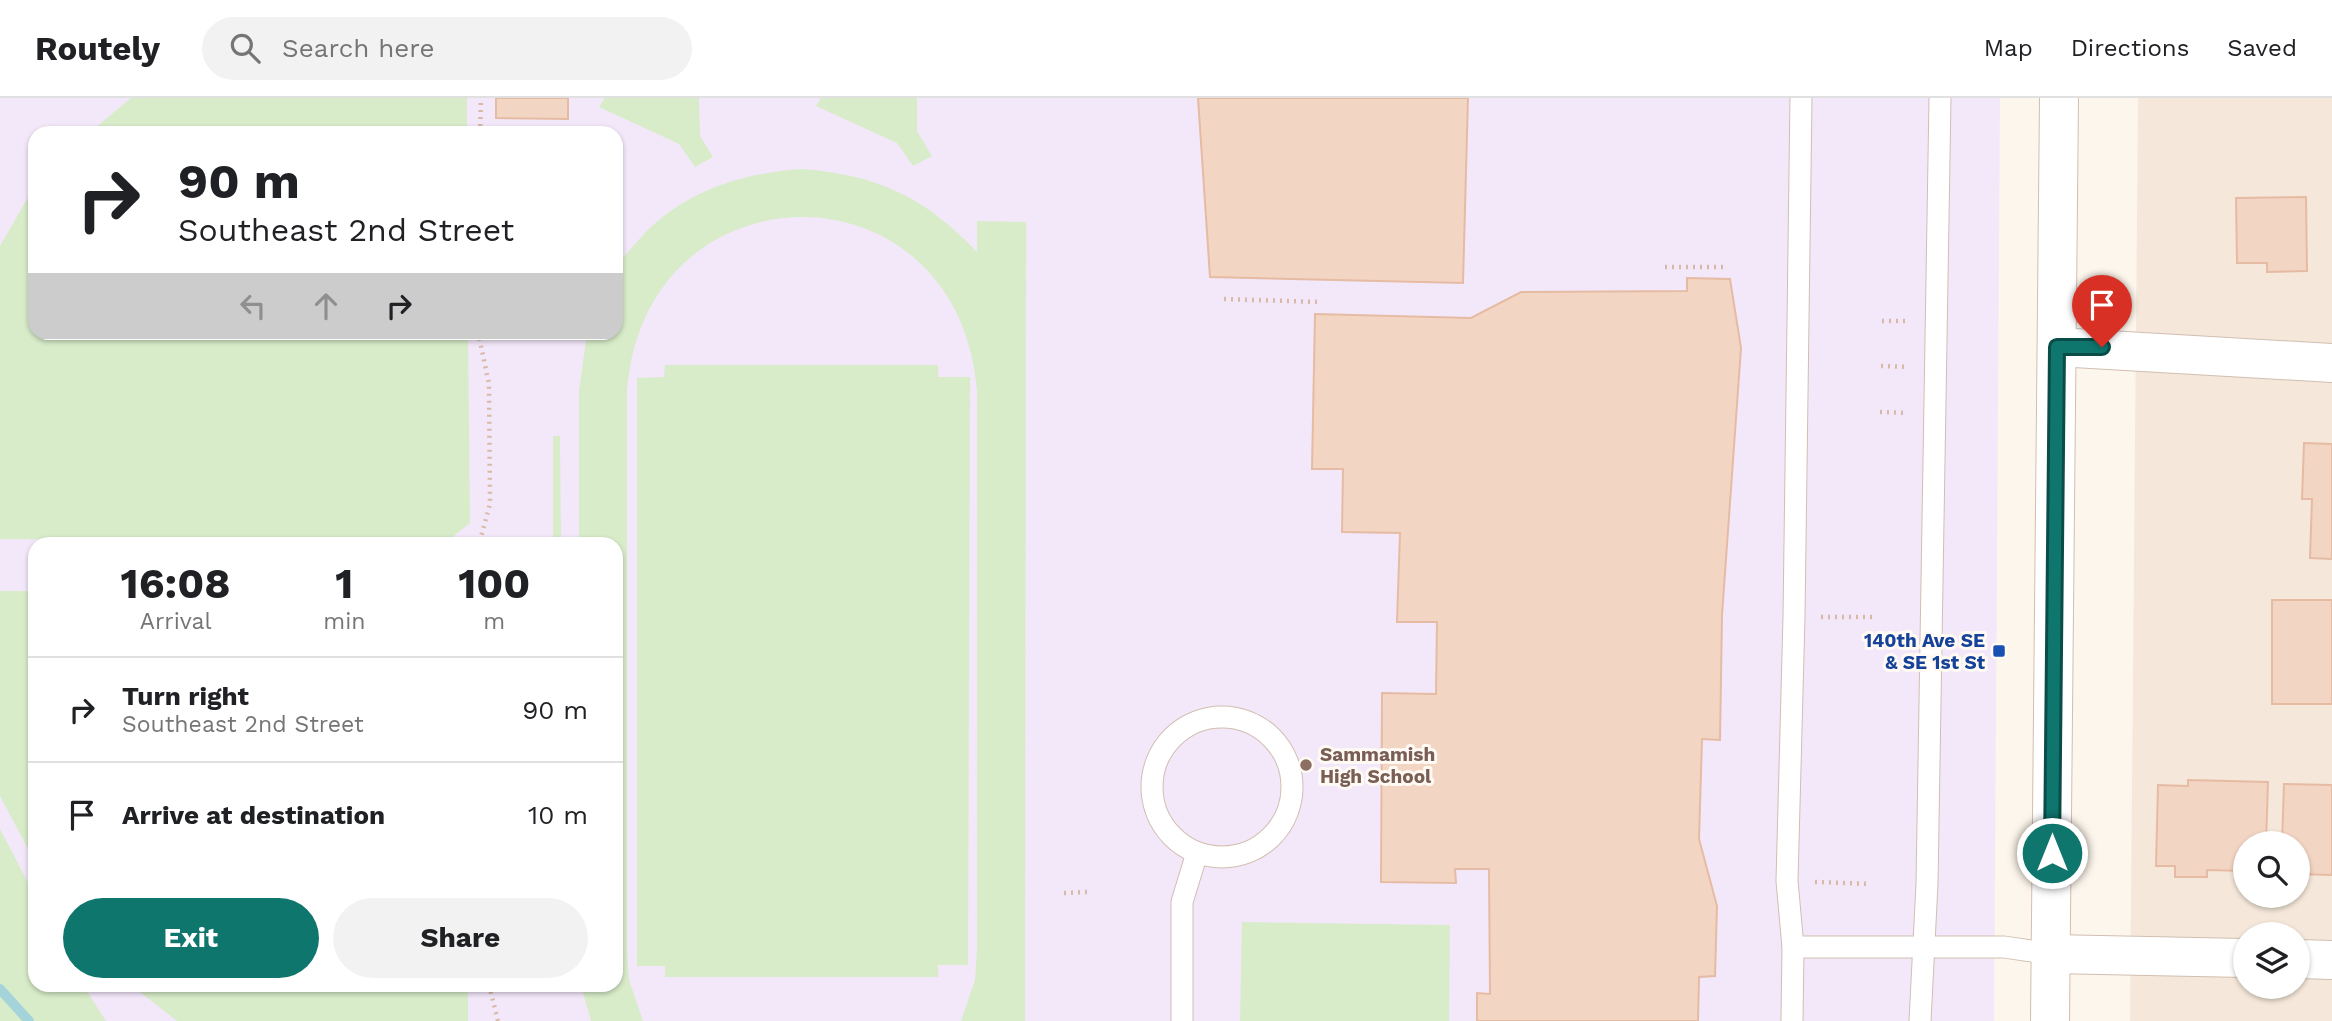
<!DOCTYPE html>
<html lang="en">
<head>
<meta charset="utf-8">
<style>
  body { margin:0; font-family:"Work Sans",sans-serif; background:#f2f2f2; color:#202124; height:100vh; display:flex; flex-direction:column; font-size:26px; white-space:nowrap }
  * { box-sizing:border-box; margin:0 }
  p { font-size:23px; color:#757577 }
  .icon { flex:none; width:38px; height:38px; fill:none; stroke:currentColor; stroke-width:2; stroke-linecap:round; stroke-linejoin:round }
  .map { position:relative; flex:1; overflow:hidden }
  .details { position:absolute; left:28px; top:439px; width:595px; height:455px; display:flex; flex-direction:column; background:#fff; border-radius:21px; box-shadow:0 2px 5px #0004 }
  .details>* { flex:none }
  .top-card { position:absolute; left:28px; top:28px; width:595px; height:214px; border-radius:21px; box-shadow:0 2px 5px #0004; background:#fff; color:#202124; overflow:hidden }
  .buttons { position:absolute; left:2233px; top:733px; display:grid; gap:14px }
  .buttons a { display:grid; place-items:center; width:77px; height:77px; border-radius:50%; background:#fff; box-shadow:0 2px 5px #0004; font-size:35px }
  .pin { position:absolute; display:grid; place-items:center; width:60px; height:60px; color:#fff; margin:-72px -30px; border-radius:50% 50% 50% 0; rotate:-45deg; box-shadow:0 0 7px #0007 }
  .pin .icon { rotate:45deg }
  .me { position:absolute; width:77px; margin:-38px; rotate:0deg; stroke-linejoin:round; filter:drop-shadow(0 0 5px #0008) }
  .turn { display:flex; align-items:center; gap:24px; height:147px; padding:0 35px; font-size:32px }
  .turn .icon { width:91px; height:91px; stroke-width:2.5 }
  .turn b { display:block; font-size:49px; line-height:60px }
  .lanes { display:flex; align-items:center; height:66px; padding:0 35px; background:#0003; justify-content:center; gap:35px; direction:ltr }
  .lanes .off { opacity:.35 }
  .eta { display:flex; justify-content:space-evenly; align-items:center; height:119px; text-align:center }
  .eta b { font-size:42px; font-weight:700; line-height:49px }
  .action { display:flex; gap:14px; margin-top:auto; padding:14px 35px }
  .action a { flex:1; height:80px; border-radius:42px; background:#0f766e; color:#fff; font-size:28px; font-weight:700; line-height:80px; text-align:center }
  .action a+a { background:#f2f2f2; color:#202124 }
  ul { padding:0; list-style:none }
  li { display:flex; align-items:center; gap:21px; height:105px; padding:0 35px; border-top:2px solid #e0e0e0 }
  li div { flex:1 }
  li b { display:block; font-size:26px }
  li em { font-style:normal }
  header { display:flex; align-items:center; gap:42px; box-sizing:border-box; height:98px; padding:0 35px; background:#fff; border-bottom:2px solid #e0e0e0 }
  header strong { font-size:33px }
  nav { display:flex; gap:38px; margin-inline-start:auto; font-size:24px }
  .search { width:490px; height:63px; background:#f2f2f2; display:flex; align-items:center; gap:18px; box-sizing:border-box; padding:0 24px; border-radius:38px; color:#757577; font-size:26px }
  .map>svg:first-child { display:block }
  .residential { fill:#f5e8da; fill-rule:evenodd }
  .education { fill:#f3e8fa; fill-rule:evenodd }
  .green { fill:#d8ecc9 }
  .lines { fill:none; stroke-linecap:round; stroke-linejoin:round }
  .stream { stroke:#a5d3da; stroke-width:10 }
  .building { fill:#f3d5c3; stroke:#e6bba3; stroke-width:2 }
  .service-casing { stroke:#d1beb0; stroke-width:23 }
  .minor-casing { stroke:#d1beb0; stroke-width:40 }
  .tertiary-casing { stroke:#d1beb0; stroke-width:40 }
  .path { stroke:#d9b8a5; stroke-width:4.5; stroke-dasharray:2 5; stroke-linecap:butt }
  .service { stroke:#fff; stroke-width:21 }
  .minor { stroke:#fff; stroke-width:38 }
  .tertiary { stroke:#fff; stroke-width:38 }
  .route-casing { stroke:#0a4d48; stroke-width:18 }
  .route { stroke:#0f766e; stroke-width:12 }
  .transit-dot { fill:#1a4fb4; stroke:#fffaf3; stroke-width:2.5 }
  .education-dot { fill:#8d6e63; stroke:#fffaf3; stroke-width:2.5 }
  .labels { text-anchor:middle; stroke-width:6; stroke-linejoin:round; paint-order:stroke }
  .transit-label { font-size:19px; font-weight:bold; fill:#164399; stroke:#fffaf3; text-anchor:end }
  .education-label { font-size:19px; font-weight:bold; fill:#785e54; stroke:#fffaf3; text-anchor:start }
</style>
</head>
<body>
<header>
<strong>Routely</strong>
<div class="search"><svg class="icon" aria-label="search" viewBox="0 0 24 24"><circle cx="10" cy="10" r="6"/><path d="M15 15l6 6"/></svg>Search here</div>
<nav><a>Map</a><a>Directions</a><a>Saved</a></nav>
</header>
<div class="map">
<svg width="2332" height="923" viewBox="0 0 2332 923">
  <rect width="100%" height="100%" fill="#fdf6ec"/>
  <path class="residential" d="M2138,0H2332V923H2130ZM2245,746H2298V798H2245ZM2245,836H2298V889H2245Z"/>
  <path class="education" d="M0,0H2000L1994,923H0ZM35,35H616V234H35ZM35,446H616V887H35Z"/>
  <g class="green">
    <path d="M131,0H467V35H89Z"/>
    <path d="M605,0H699L700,38L713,59L695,69L679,46L599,9Z"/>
    <path d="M821,0H917V33L932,58L913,68L897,45L816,8Z"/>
    <path d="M802,71C878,77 925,99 977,154V123L1026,124L1025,923H961L975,882L977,852V294C960,61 645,61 627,293V852L629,882L643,923H591L582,891L581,887H616V446H579V293L587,235L616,234C616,218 612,184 617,170C620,161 630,152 636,145C678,95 740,75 802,71Z"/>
    <path d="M35,87V234L468,235L470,425L448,443L0,441V148Z"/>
    <path d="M665,267H938V279H970L968,867H938V879H665V868H637V280L664,279Z"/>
    <path d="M553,338H560L561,446H553Z"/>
    <path d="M0,493H35V764L0,698Z"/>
    <path d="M0,731L35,798V887H83L106,923H0Z"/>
    <path d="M1242,824L1450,827L1449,923H1240Z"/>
    <path d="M131,887H468V923H177Z"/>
  </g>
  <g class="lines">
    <path class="stream" d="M0,891L29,923"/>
  </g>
  <g class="building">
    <path d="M496,0H568V21L496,20Z"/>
    <path d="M1198,0H1468L1463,185L1210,179Z"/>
    <path d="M2306,99L2307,173L2267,174V165H2237L2236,100Z"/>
    <path d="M1687,180L1730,181L1741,250L1722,517L1720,642L1702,641L1699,741L1717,808L1715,878L1699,879L1698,923H1477V895L1490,896L1489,771H1455L1456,785L1381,784L1382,595L1436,596L1437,524H1397L1400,435L1342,434L1343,371H1312L1315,216L1471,220L1521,194L1687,193Z"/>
    <path d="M2304,345L2332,346V461L2310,460L2312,401H2302Z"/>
    <rect x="2272" y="502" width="60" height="104"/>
    <path d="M2188,682L2268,684L2266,746H2245V773L2207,772V779H2175V768H2156L2158,687L2188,688Z"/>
    <path d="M2284,686L2332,687V777L2298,776V746H2282Z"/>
  </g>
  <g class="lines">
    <defs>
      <g id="service">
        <circle cx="1222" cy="689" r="70"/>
        <path d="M1793,849H2004L2051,856"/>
        <path d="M1182,923V804L1197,755"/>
        <path d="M1792,923L1793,849L1787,783L1794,519L1801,0"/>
        <path d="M1920,923L1927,786L1940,0"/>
      </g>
      <g id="minor">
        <path d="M2057,249L2332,265"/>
        <path d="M2051,856L2245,860"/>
        <path d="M2298,861L2332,862"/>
      </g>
      <path id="tertiary" d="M2050,923L2059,0"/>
    </defs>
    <use href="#service" class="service-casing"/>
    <use href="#minor" class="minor-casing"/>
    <use href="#tertiary" class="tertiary-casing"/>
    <g class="path">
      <path d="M480,35L481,0"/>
      <path d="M1665,169H1726"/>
      <path d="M1224,201L1319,204"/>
      <path d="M1882,223H1909"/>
      <path d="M478,234L489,286L490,406L479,446"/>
      <path d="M1881,268L1908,269"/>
      <path d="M1880,314L1908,315"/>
      <path d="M1821,519H1873"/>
      <path d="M1815,784L1870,786"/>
      <path d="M1064,795L1087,794"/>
      <path d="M489,887L498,923"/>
    </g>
    <use href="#service" class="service"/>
    <use href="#minor" class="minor"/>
    <use href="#tertiary" class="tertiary"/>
  </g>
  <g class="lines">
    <defs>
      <path id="route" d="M2052,755L2057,249H2102"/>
    </defs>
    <use href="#route" class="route-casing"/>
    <use href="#route" class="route"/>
  </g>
  <rect class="transit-dot" x="1992" y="546" width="14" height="14" rx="3.5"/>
  <circle class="education-dot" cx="1306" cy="667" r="7"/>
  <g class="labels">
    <g class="transit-label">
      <text x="1985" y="549">140th Ave SE<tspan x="1985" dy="22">&amp; SE 1st St</tspan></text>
    </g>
    <g class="education-label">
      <text x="1320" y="663">Sammamish<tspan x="1320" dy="22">High School</tspan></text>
    </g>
  </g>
</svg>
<div class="buttons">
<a><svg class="icon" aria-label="search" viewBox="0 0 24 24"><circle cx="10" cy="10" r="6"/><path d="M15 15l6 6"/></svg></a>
<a><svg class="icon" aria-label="layers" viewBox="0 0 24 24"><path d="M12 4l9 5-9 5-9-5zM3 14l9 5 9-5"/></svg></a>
</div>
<div class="pin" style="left:2102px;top:249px;background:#d93025"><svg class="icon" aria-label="arrive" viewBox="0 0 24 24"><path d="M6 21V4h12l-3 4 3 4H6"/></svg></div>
<svg class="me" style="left:2052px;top:755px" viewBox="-20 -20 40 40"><circle r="17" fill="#0f766e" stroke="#fff" stroke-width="3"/><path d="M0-11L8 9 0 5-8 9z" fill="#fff"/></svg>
<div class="top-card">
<div class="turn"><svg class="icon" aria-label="right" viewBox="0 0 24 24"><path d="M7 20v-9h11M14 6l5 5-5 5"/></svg><div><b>90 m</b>Southeast 2nd Street</div></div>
<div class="lanes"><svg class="icon off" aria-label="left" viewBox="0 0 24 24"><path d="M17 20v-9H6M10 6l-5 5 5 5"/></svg><svg class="icon off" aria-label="ahead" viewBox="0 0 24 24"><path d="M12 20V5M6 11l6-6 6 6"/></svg><svg class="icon" aria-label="right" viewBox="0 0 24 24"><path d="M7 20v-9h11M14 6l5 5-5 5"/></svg></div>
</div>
<section class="details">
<div class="eta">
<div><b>16:08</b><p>Arrival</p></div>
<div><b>1</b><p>min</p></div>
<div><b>100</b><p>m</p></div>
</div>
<ul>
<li><svg class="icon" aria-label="right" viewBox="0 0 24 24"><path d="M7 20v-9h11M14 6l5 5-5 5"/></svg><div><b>Turn right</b><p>Southeast 2nd Street</p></div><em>90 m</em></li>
<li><svg class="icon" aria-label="arrive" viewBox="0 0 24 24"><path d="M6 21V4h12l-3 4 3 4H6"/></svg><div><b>Arrive at destination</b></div><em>10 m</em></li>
</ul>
<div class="action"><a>Exit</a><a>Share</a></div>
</section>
</div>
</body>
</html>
